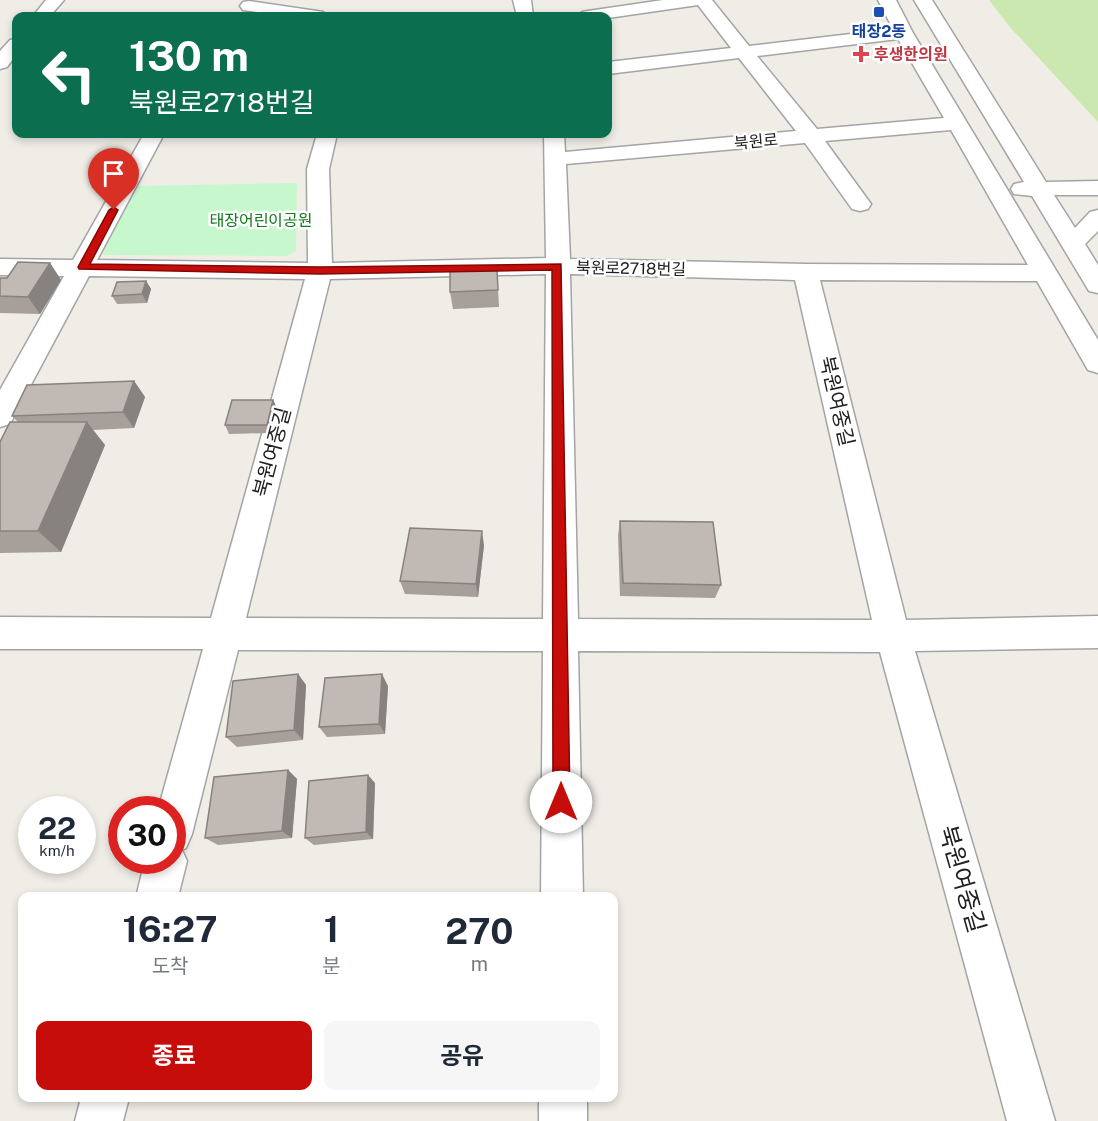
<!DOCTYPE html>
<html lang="ko">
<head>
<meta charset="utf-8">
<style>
  body { margin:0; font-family:"Public Sans","Noto Sans KR",sans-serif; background:#f6f6f7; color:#1f2937; height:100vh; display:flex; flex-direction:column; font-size:22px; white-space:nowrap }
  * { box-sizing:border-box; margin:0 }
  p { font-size:20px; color:#747a83 }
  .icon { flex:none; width:33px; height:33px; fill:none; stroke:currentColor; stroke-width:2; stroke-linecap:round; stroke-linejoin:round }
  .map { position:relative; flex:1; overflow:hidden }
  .details { position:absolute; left:18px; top:892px; width:600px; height:210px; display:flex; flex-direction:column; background:#fff; border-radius:12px; box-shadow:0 3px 9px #0003 }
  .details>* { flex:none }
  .top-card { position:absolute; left:12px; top:12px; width:600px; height:126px; border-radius:12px; box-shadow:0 3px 9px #0003; background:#0b6e4f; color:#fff; overflow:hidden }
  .speed { position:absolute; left:18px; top:796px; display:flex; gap:12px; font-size:30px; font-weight:700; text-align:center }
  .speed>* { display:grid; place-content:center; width:78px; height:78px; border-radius:50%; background:#fff; box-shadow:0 3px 9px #0003; line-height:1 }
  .speed small { font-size:15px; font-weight:400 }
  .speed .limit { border:9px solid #d22; background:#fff; color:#111 }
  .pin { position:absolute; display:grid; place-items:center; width:51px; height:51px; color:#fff; margin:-62px -26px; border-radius:50% 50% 50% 0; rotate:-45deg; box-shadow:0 0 6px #0007 }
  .pin .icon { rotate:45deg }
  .me { position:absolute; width:66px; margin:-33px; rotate:0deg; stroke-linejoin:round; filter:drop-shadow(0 0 4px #0008) }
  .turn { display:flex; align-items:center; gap:21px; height:126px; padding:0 18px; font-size:27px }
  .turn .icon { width:78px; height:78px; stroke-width:2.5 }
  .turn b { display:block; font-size:42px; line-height:51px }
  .eta { display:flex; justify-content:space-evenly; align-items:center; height:102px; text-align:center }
  .eta b { font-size:36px; font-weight:700; line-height:42px }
  .cta { display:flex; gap:12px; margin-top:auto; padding:12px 18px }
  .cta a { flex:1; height:69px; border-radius:12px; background:#c70d09; color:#fff; font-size:24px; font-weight:700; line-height:69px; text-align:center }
  .cta a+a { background:#f6f6f7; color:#1f2937 }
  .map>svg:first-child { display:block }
  .grass { fill:#cae8af }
  .park { fill:#c7f7cc }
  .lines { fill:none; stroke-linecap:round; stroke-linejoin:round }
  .minor-casing { stroke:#a4a4a4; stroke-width:3 }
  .minor { fill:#fff; fill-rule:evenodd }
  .wall { fill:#a69f9a }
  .shaded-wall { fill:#87827d }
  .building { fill:#c1b9b3; stroke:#87827d; stroke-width:1.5 }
  .route { fill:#c70d09; stroke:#810806; stroke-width:1.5 }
  .transit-dot { fill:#1a4fb4; stroke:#fff; stroke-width:2 }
  .health-dot { fill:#e0444e; stroke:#fff; stroke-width:2 }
  .labels { text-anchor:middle; stroke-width:5; stroke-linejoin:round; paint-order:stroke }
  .far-transit-label { font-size:16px; font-weight:bold; fill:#164399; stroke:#fff }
  .far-health-label { font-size:16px; font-weight:bold; fill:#be3a42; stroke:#fff; text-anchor:start }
  .far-street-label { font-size:16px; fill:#202020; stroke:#fff }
  .far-park-label { font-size:16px; fill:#117b1c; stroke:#fff }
  .street-label { font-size:20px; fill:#202020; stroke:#fff }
  .near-street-label { font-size:24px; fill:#202020; stroke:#fff }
</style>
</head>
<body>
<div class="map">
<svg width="1098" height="1121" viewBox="0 0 1098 1121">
  <rect width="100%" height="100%" fill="#f0ede7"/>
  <path class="grass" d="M989,0H1098V122L1009,26Z"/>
  <path class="park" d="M297,183L296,251L286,256L102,255L136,186Z"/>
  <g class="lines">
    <defs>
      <g id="minor">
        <path d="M46,0H64L50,16H33Z"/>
        <path d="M513,0H531L533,16H517Z"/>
        <path d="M663,0H712L749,46L893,29L878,0H896L913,33L1098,340V373L1088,370L1037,281L820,280L906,620L1098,616V648L915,651L1055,1121H1007L880,652L578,651L583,897H541L543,651L238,650L192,834L186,848L182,850L187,861L178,897H136L145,861H172V810H158L203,649H0V617L211,618L305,279L89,276L10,424L0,427V390L64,276L0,275V259L73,260L144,134H164L97,260L308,263L307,169L317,134H337L329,169L332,263L546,258L544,134H564L565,152L796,131L739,58L608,74V62L731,48L698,5L608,18V16H579L582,12L588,11ZM898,39L944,118L817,129L757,56ZM951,130L1028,265L806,264L570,259L566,164L805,143L852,209L860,211L868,209L871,204L825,141ZM546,274L543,619L246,618L330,279ZM570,274L795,280L872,620L578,619Z"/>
        <path d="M914,0H932L1046,182L1098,181V195H1054L1075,228L1090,212L1098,210V231L1085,244L1098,265V293L1089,291L1032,196L1014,194L1011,189L1014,184L1024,182Z"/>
        <path d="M249,1L317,11L323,12L326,16H285L243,10L240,6L243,2Z"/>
        <path d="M16,39V55L7,67L0,69V51L10,40Z"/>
        <path d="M81,1098H129L123,1121H75Z"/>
        <rect x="539" y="1098" width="48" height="23"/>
      </g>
    </defs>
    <use href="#minor" class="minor-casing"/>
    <use href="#minor" class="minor"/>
  </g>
  <g class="wall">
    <path d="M50,263L61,280L40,314L0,313V278H7Z"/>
    <path d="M497,269L499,307L453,309L450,292Z"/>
    <path d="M146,281L151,289L147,303L117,304L112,296Z"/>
    <path d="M134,381L145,397L134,428L93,430L105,445L61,552L0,553V442L18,422L12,416Z"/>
    <path d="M273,400L277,408L270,433L229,434L225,425Z"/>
    <path d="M620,521L721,585L715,598L620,596L618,535Z"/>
    <path d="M484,545L478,597L405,594L400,581Z"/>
    <path d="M298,674L306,685L303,740L237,747L226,737Z"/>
    <path d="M388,686L385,734L327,737L319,727Z"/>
    <path d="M288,770L297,779L292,838L218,845L205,838Z"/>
    <path d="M375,783L373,839L314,845L305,838Z"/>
  </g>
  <g class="shaded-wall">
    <path d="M50,263L61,280L40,314L28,297Z"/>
    <path d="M146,281L151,289L147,303L142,294Z"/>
    <path d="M134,381L145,397L134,428L123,412Z"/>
    <path d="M273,400L277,408L270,433L267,425Z"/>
    <path d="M87,422L105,445L61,552L38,531Z"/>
    <path d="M482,531L484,545L478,597L476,584Z"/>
    <path d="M298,674L306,685L303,740L294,730Z"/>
    <path d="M382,674L388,686L385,734L379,724Z"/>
    <path d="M288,770L297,779L292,838L282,831Z"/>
    <path d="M368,775L375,783L373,839L366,832Z"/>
  </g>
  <g class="building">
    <path d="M18,262L50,263L28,297L0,296V278H7Z"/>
    <path d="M497,269L498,290L450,292V271Z"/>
    <path d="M146,281L142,294L112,296L117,282Z"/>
    <path d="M134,381L123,412L12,416L27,385Z"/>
    <path d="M232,400H273L267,425H225Z"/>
    <path d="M10,422H87L38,531H0V442Z"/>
    <path d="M620,521L713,522L721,585L623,583Z"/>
    <path d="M410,528L482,531L476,584L400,581Z"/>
    <path d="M298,674L294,730L226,737L233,681Z"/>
    <path d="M382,674L379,724L319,727L325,678Z"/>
    <path d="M288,770L282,831L205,838L214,777Z"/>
    <path d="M368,775L366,832L305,838L309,781Z"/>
  </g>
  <path class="route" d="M114,207L118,210L90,264L320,267L561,264L570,802L567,808L561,810L556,808L553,802L552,270L320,274L79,269L78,267L109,210Z"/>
  <rect class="transit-dot" x="873" y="6" width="12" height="12" rx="3"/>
  <path class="health-dot" d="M858 45h6v6h6v6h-6v6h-6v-6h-6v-6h6z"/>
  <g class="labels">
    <g class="far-transit-label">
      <text x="879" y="37">태장2동</text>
    </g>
    <g class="far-health-label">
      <text x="874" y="60">후생한의원</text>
    </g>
    <g class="far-street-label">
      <text transform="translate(756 141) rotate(-5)" y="6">북원로</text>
      <text transform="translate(631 268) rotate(1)" y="6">북원로2718번길</text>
    </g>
    <g class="far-park-label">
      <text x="261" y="226">태장어린이공원</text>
    </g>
    <g class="street-label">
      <text transform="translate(837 401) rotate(77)" y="7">북원여중길</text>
      <text transform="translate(272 452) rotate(-75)" y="7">북원여중길</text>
    </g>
    <g class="near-street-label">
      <text transform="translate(962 879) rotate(74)" y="8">북원여중길</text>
    </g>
  </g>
</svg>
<div class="speed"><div>22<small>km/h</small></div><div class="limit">30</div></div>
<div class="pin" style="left:114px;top:210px;background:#d93025"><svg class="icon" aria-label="arrive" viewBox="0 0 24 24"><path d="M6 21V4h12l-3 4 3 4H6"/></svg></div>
<svg class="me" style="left:561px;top:802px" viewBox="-20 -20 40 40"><circle r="19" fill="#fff"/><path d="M0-13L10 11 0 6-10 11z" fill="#c70d09"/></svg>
<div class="top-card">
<div class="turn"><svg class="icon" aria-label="left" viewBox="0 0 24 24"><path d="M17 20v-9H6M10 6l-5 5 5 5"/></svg><div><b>130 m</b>북원로2718번길</div></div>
</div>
<section class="details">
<div class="eta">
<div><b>16:27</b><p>도착</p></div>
<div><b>1</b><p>분</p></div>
<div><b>270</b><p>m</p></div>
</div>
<div class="cta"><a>종료</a><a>공유</a></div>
</section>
</div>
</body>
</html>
